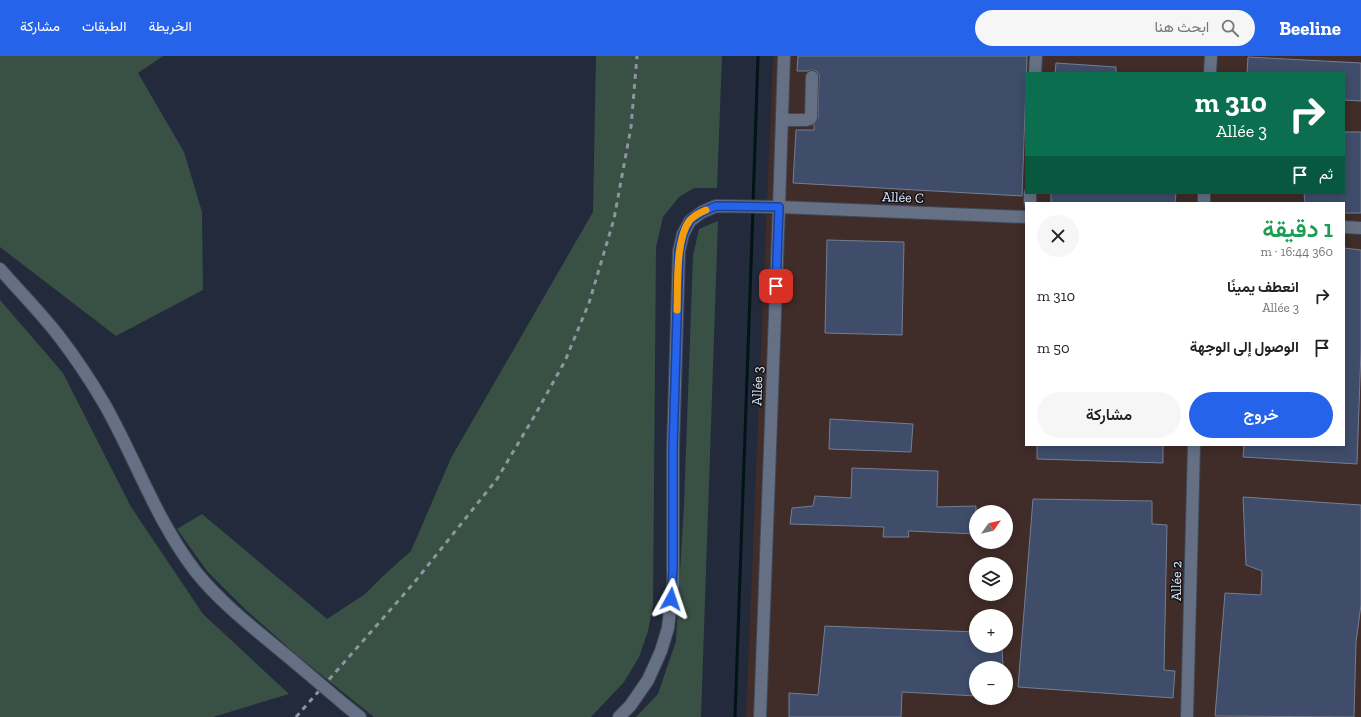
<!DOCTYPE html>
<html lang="ar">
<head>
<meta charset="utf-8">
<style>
  body { margin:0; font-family:"Zilla Slab",Vazirmatn,serif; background:#f6f6f6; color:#222; direction:rtl; height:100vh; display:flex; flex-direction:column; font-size:15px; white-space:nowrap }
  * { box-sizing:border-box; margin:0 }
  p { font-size:13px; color:#767676 }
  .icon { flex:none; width:22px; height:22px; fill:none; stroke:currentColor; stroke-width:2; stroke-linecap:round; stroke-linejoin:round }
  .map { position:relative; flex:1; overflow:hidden; direction:ltr }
  .drawer { position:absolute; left:1025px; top:146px; width:320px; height:244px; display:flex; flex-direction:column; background:#fff; border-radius:0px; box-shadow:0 2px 10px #0003; direction:rtl }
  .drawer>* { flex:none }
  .banner { position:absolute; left:1025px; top:16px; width:320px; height:122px; border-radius:0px; box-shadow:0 2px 10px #0003; direction:rtl; background:#0b6e4f; color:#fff; overflow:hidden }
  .needle { width:26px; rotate:56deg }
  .controls { position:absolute; left:969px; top:449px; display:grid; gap:8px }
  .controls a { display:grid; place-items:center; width:44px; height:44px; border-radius:50%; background:#fff; box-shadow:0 2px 10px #0003; font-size:20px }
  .pin { position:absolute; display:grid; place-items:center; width:34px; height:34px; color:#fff; margin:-17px; border-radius:8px; box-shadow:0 2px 6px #0006 }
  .me { position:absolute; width:44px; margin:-22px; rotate:5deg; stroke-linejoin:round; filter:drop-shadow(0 0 3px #0008) }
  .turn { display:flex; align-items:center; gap:14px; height:84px; padding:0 12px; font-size:18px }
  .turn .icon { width:52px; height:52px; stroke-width:2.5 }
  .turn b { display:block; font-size:28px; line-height:34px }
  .then { display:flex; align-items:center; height:38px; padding:0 12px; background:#0003; gap:8px; font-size:15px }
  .round { display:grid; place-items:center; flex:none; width:42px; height:42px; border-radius:21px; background:#f6f6f6 }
  .overview { display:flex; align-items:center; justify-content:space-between; height:68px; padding:0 12px }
  h1 { font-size:24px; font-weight:600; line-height:30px; color:#1e9e55 }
  .cta { display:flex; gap:8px; margin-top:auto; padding:8px 12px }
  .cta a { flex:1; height:46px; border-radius:24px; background:#2563eb; color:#fff; font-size:16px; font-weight:600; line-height:46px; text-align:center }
  .cta a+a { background:#f6f6f6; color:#222 }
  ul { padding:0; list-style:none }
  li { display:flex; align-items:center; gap:12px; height:52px; padding:0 12px }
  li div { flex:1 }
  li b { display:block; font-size:15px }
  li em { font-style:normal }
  header { display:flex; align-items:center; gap:24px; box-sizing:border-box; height:56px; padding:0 20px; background:#2563eb; color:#fff }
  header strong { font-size:19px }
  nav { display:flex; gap:22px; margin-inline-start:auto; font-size:14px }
  .search { width:280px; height:36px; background:#f6f6f6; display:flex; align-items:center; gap:10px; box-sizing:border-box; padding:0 14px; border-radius:22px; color:#767676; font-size:15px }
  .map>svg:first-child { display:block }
  .industrial { fill:#402c29; fill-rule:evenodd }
  .green { fill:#395144 }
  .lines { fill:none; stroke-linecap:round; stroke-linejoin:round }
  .stream { stroke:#001415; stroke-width:3 }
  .building { fill:#3f4d6b; stroke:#747e93 }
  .minor-casing { stroke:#404856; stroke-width:14 }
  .minor { stroke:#667085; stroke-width:12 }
  .rail { stroke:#8d94a2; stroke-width:3; stroke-dasharray:5 5; stroke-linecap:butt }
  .minor-bridge-casing { stroke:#404856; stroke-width:14; stroke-linecap:butt }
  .minor-bridge { stroke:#667085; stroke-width:12 }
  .route-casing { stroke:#184099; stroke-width:10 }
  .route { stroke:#2563eb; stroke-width:7 }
  .slow { stroke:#f59e0b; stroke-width:7 }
  .labels { text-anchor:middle; stroke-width:3; stroke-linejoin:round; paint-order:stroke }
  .street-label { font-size:14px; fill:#e9effb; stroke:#0f131b }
</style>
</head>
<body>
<header>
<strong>Beeline</strong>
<div class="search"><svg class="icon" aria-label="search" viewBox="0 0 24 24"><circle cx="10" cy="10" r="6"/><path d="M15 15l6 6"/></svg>ابحث هنا</div>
<nav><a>الخريطة</a><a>الطبقات</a><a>مشاركة</a></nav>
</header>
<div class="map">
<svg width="1361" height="661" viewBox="0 0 1361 661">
  <rect width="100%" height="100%" fill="#222a3c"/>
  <path class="industrial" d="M773,0H1361V661H746ZM1026,17H1344V137H1026ZM1026,147H1344V389H1026ZM976,456H1006V486H976ZM976,508H1006V538H976ZM976,560H1006V590H976ZM976,612H1006V642H976Z"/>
  <g class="green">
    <path d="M0,0H163L138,17L184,96L202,156L203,234L116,280L0,191Z"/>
    <path d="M596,0H722L717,132H694L679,141L663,161L656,191L653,549L648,575L639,601L624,626L591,661H374L299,601L246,554L207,515L177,473L202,458L327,563L365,538L383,520L411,495L451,402L593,156Z"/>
    <path d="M718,165L701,661H636L658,638L676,585L684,449L693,200L699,173Z"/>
    <path d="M0,244L63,317L131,451L203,558L289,638L213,661H0Z"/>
  </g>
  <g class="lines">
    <g class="stream">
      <path d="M753,148L758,0"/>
      <path d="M735,661L753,153"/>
    </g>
  </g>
  <g class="building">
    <path d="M798,0H1027L1022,140L793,127L796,74H814V69L818,61L819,18L816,15L813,14L807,15H797Z"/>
    <path d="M1248,1L1361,7V45L1344,44V17H1247Z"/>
    <path d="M1056,7L1116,11V17H1055Z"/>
    <path d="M1344,76H1361V157H1344V147H1305L1304,137H1344Z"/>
    <path d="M1051,137H1176L1175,147H1051Z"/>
    <path d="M827,184L904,186L902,279L825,277Z"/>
    <path d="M1344,192L1361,194V293L1357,408L1243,401L1244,389H1344Z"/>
    <path d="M830,363L913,368L911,396L829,393Z"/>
    <path d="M1037,389H1163V407L1037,403Z"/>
    <path d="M852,412L938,415L937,451L976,450V478L908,475L909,481H883L884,471L790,468L792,452L813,450L815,440L851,442Z"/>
    <path d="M1243,441L1361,449V549L1356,586L1354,661L1215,660L1225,537L1261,539L1262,515L1246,509Z"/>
    <path d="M1033,443L1152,445V468L1167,469L1164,614L1175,615L1173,642L1018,631Z"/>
    <path d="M825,570L976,576V590H1002L1003,612H976V640L902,636L901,661H789V637L818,639Z"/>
  </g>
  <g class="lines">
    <defs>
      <g id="minor">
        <path d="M1035,17L1036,0"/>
        <path d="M1210,17L1211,0"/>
        <path d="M782,64H806L810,63L811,61L812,21"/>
        <path d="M1030,147V137"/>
        <path d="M1204,147V137"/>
        <path d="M1344,171L1361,172"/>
        <path d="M0,213C19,235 40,256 58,279C75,301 91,325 105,349C136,404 157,466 196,516C225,552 264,580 299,610"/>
        <path d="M345,649L360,661"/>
        <path d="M619,661L630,650L648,624L661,595L668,572L673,528V393L679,195L683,178L690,165L702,156L716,150L779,151L1026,161"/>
        <path d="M760,661L779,151L784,0"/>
        <path d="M1187,661L1194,389"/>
      </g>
    </defs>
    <use href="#minor" class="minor-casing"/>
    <use href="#minor" class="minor"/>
    <path class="rail" d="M296,661L413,528L497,423L535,359L565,305L589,247L614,163L631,71L637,0"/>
    <defs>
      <path id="minor-bridge" d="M299,610L345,649"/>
    </defs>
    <use href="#minor-bridge" class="minor-bridge-casing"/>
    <use href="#minor-bridge" class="minor-bridge"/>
  </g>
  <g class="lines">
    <defs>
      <path id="route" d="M671,543L673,514V393L679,195L683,178L690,164L702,156L716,150L779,151L776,230"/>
    </defs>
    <use href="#route" class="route-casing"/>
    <use href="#route" class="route"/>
    <path class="slow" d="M677,254C678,231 675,183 690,164C694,160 701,156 706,154"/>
  </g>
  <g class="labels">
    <g class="street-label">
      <text transform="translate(903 141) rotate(2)" y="5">Allée C</text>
      <text transform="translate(757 330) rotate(-88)" y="5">Allée 3</text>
      <text transform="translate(1176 525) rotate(-89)" y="5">Allée 2</text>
    </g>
  </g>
</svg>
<div class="controls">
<a><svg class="needle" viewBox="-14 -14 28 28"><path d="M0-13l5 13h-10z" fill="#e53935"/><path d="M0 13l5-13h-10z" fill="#767676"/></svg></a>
<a><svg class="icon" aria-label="layers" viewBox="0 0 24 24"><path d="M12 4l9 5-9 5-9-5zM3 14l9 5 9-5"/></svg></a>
<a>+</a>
<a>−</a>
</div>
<div class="pin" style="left:776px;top:230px;background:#d93025"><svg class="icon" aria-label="arrive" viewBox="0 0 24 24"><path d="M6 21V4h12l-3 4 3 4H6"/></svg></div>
<svg class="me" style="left:671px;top:543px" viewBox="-20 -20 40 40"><path d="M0-17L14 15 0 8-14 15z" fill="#2563eb" stroke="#fff" stroke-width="4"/></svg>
<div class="banner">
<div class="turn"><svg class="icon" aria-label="right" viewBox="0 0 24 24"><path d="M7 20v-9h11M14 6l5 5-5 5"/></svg><div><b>310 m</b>Allée 3</div></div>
<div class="then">ثم<svg class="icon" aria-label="arrive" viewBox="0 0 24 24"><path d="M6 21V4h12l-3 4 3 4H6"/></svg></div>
</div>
<section class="drawer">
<div class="overview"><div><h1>1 دقيقة</h1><p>360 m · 16:44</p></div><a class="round"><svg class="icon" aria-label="close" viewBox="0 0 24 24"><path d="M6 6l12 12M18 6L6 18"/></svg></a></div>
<ul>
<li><svg class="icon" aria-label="right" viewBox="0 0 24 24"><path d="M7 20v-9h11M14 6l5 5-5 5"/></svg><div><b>انعطف يمينًا</b><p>Allée 3</p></div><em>310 m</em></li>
<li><svg class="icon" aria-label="arrive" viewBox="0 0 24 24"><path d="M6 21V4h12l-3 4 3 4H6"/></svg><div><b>الوصول إلى الوجهة</b></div><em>50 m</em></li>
</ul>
<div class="cta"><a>خروج</a><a>مشاركة</a></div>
</section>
</div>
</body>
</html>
